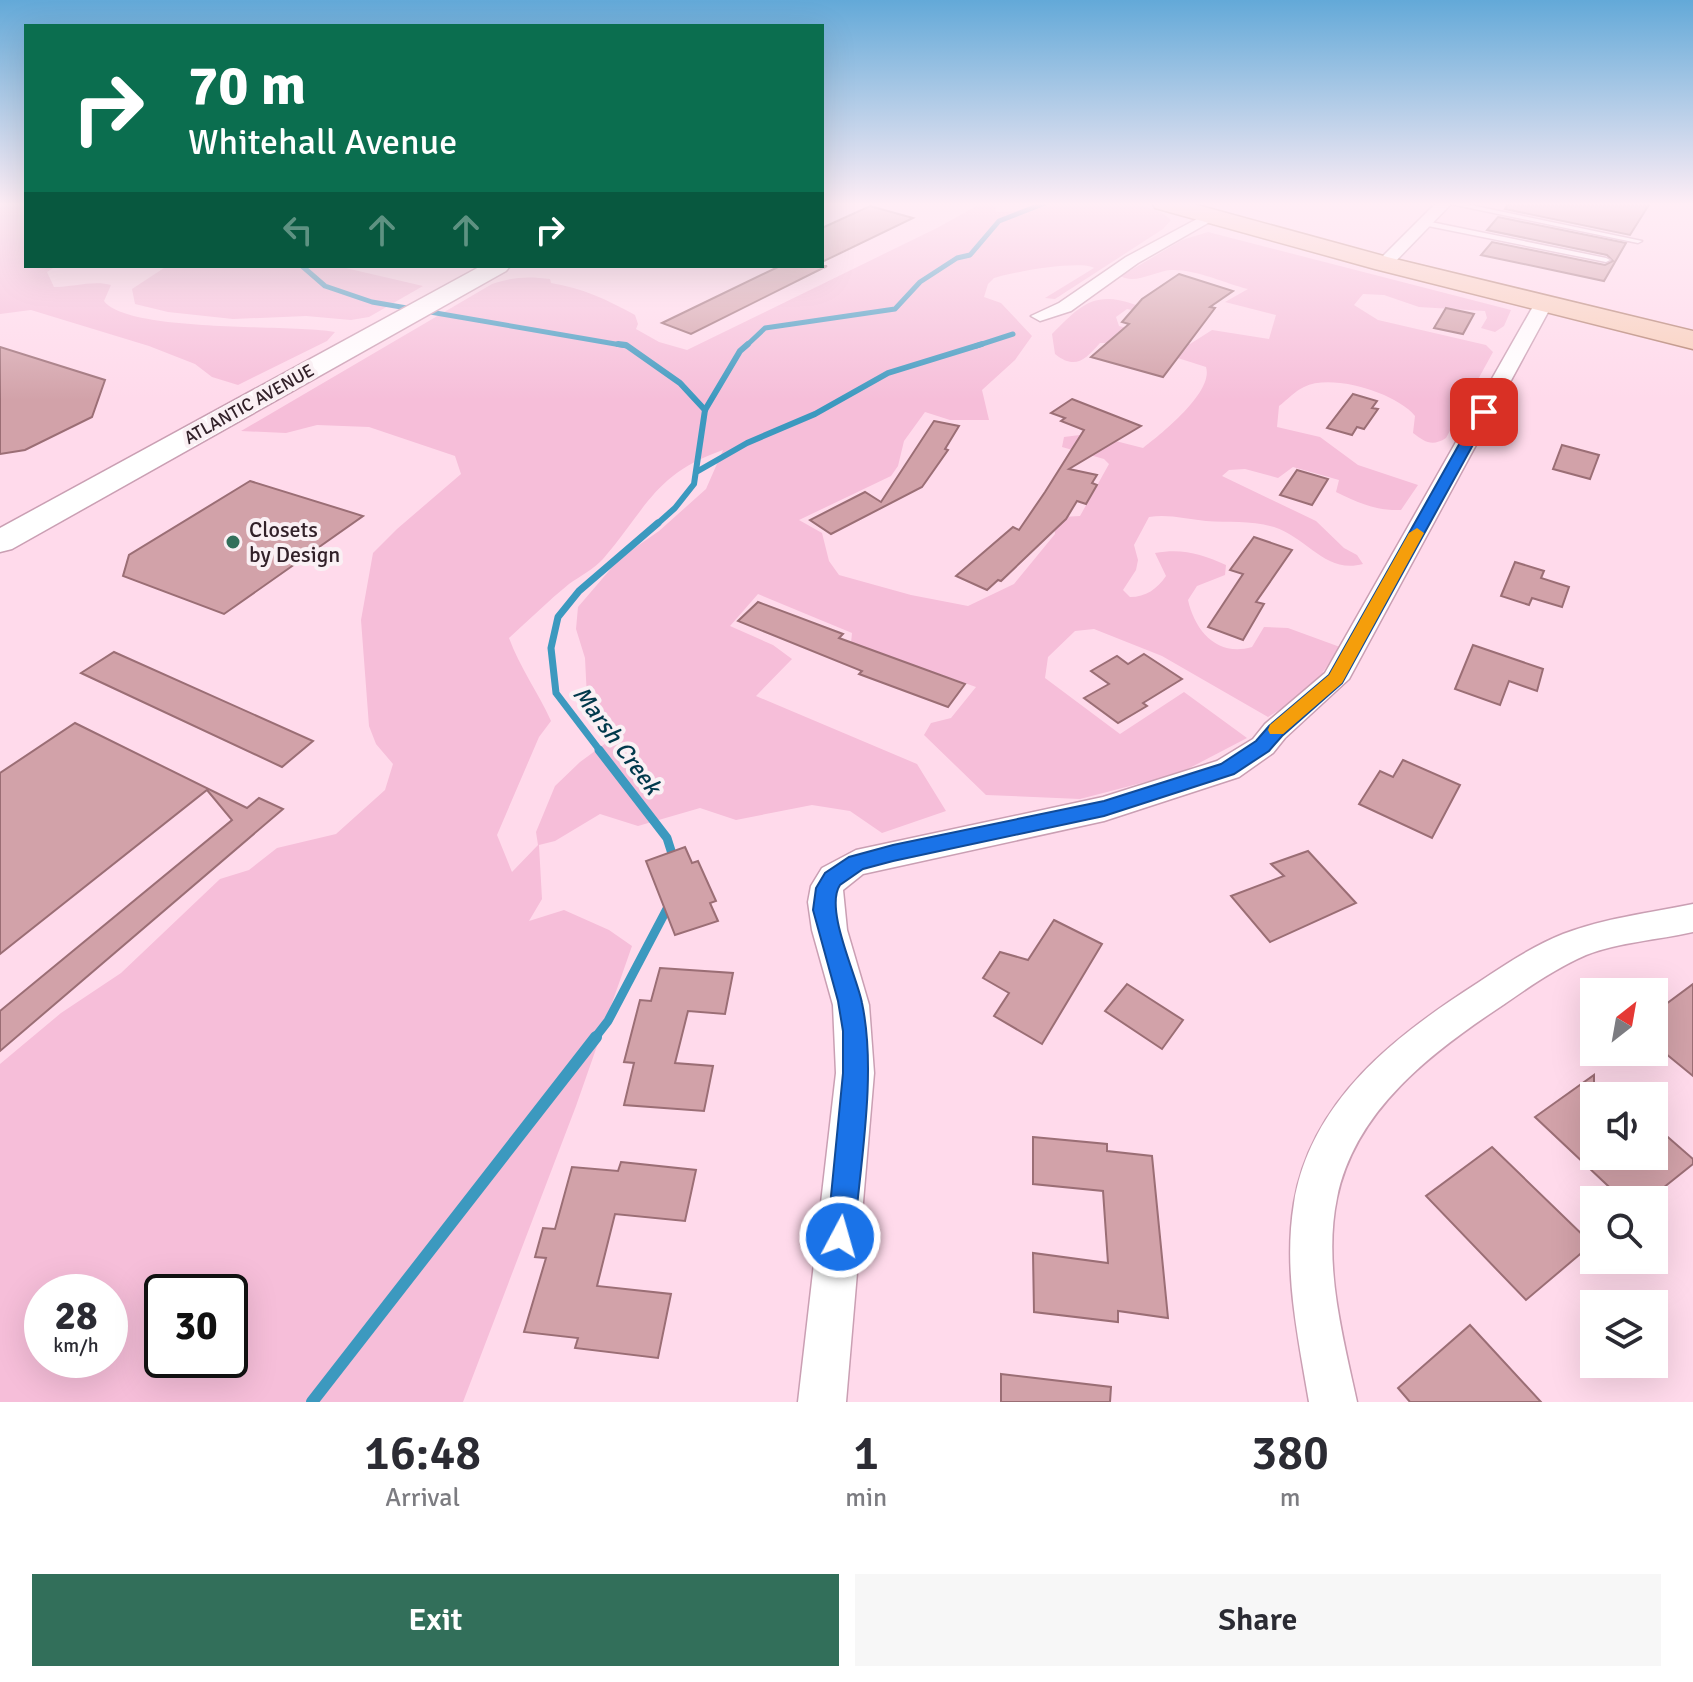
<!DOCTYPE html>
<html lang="en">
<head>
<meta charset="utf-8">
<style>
  body { margin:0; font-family:Signika,sans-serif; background:#f7f7f7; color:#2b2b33; height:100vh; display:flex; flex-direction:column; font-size:30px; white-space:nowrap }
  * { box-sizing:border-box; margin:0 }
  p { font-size:26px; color:#7c7c81 }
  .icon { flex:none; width:44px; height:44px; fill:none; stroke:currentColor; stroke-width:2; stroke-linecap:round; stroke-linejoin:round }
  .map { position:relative; height:1402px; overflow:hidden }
  .panel { display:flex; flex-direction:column; background:#fff; flex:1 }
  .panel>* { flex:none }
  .top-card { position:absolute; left:24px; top:24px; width:800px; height:244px; border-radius:0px; box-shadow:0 8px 32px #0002; background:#0b6e4f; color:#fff; overflow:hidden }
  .needle { width:52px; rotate:31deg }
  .controls { position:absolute; left:1580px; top:978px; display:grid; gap:16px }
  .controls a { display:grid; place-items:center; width:88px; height:88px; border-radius:0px; background:#fff; box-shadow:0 8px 32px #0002; font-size:40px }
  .speed { position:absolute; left:24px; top:1274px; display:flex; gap:16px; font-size:40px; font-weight:700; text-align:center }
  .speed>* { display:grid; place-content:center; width:104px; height:104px; border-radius:50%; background:#fff; box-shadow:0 8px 32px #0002; line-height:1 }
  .speed small { font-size:20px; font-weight:400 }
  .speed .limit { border:4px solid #111; border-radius:12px; background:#fff; color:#111 }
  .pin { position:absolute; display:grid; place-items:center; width:68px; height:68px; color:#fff; margin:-34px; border-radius:16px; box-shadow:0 4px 12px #0006 }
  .me { position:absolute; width:88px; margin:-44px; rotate:6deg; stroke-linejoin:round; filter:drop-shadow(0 0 6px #0008) }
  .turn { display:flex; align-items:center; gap:28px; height:168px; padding:0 32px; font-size:36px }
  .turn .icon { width:104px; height:104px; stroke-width:2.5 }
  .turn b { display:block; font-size:56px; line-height:68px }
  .lanes { display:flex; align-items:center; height:76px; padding:0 32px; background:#0003; justify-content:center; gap:40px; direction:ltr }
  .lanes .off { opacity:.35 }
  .eta { display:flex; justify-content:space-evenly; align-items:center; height:136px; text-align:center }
  .eta b { font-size:48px; font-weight:600; line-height:56px }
  .cta { display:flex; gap:16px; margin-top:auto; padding:16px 32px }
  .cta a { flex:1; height:92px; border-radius:0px; background:#326f5a; color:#fff; font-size:32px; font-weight:600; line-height:92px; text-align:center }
  .cta a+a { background:#f7f7f7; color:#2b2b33 }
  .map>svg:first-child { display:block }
  .green { fill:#f6bed9; fill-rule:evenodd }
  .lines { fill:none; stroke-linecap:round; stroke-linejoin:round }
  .stream-far4 { stroke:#3c99bf; stroke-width:5 }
  .stream-far3 { stroke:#3c99bf; stroke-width:6 }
  .stream-far2 { stroke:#3c99bf; stroke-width:7 }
  .stream-far1 { stroke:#3c99bf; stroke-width:9 }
  .stream { stroke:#3c99bf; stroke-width:12 }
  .building { fill:#d2a2a9; stroke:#9b6e75; stroke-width:2 }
  .service-casing { stroke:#ca9fb3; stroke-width:3 }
  .minor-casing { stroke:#ca9fb3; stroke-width:3 }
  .secondary-casing { stroke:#ca9fb3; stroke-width:3 }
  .primary-casing { stroke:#af7d69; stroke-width:3 }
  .service { fill:#fff; fill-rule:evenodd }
  .minor { fill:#fff; fill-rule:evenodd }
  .secondary { fill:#fff; fill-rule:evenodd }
  .primary { fill:#f8cfba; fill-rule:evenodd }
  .route { fill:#1a73e8; stroke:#114b97; stroke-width:2 }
  .slow { fill:#f59e0b }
  .poi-dot { fill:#326f5a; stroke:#faf0f4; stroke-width:3 }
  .labels { text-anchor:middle; stroke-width:8; stroke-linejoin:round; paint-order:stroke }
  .far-street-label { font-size:18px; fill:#322129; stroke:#faf0f4 }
  .poi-label { font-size:22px; fill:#322129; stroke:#faf0f4; text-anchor:start }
  .water-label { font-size:24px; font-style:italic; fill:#00384b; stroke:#faf0f4 }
</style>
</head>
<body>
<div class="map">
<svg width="1693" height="1402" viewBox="0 0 1693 1402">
  <rect width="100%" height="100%" fill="#ffdaeb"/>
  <g class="green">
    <path d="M0,203H26V266H56L47,272L54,287C73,287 94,280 111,285L104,301C128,333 290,324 335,332L327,341L238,385L212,377L195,364L149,346L31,310L0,314Z"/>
    <path d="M982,203H995L996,212C1011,212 1025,211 1037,203C1075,203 1143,193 1171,220L1163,229L1055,299L1045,298L1094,268C1080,260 1012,272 994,278L988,284L984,297L1001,303L1032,336L1015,360L982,390L989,420H950L925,412L904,441L898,466L891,476L799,520L822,533L829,561L839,575L911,595L968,606L1014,584L1055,534L1054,526L1061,517L1080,516L1109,464L1104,459L1062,447L1064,437L1088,434L1143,448C1161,434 1214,392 1206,367L1159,352L1119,343H1100C1085,360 1075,370 1055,354L1052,334C1079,307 1093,290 1133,304C1142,307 1148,308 1155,315L1127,309L1116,317L1119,326L1190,344L1212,330L1269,339L1276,315L1225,302L1248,289C1224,283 1196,269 1171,270C1156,271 1134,285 1121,276L1182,240L1208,232L1511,310L1504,326L1495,332L1481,328L1487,318L1485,311L1419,307L1384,295L1363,294L1354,305L1378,320L1486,345L1493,352L1446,438C1432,447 1425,442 1413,433L1415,416C1396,393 1332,373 1304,387C1295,391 1287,400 1279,406L1277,427L1320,437L1358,465L1418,485L1401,510C1377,511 1358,503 1336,492L1339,480L1293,467L1278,478L1245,469L1229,470L1222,476L1316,521L1344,548L1357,555L1363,564C1325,574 1308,538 1274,527C1251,520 1229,523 1206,521C1186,519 1169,514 1149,517L1134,545L1138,560L1136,570L1123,590L1130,597C1146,597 1157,589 1166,576L1155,553C1183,548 1201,554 1226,565L1225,575L1197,586L1188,600C1195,631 1217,657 1252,647L1264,627L1288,628L1340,647L1311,690L1268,717L1162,656L1094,629L1075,631L1048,657L1045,678L1120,734L1184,692L1247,738L1180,773L1080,799L986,795L924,735L931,723L951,718L976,687L851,643L852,633L758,594L730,626L773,645L792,659L756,696L917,764L946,811L882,833L850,811L812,805L736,820L700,808L638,826L600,814L555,841L539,845L542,899L529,921L564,910L609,930L632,946L576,1106L463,1402H0V1064L61,1013L121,973L220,879L249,870L277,848L336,834L385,790L393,764L376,744L369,726L361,620L373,553L397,529L461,474L455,456L369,427L317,425L286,433L241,431L492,284C513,277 528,276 550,279L551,283C582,288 608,300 635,315L638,324L636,329L659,342L687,350L937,228ZM723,450L706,489L659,531L620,558L578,607L576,629L585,658L587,698L606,743L580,762L555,786L536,832L538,845L512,872L497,835L539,737L551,721C538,692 520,668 509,638C529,620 548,601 569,584C580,576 594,569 603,559C647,508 654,474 723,450ZM42,1292H110V1360H42ZM162,1292H230V1360H162Z"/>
    <path d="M167,266H337L423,286L369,317L351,320L306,316L233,319L168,312L135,304L132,289Z"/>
  </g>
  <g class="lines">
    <g class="stream-far4">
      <path d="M302,266L325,286L372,302L627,346"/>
      <path d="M746,346L765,328L895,309L920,282L957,258L970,255L999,221L1045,203"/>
      <path d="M976,346L1013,334"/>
    </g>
    <g class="stream-far3">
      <path d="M618,344L626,345L680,383L705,410"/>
      <path d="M698,471L747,443L815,414L888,373L982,344"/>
      <path d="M656,525L675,508L694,484L705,410L740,351L748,344"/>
    </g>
    <path class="stream-far2" d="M601,752L556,693L551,648L558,617L579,591L658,523"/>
    <g class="stream-far1">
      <path d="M599,750L667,838L674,860"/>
      <path d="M594,1039L608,1021L669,905"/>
    </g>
    <path class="stream" d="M312,1402L596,1037"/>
  </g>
  <g class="building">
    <path d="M1509,203H1650L1630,235L1505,209Z"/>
    <path d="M870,206L913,218L822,262V228Z"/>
    <path d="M1498,217L1626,243L1604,281L1481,255L1492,242L1605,265L1613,261L1607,255L1487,230Z"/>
    <path d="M780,266H827L691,334L662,323Z"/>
    <path d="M1179,274L1233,291L1210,307L1215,308L1163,377L1091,357L1129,324L1122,322L1142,299Z"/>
    <path d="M1446,308L1474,314L1463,334L1434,328Z"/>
    <path d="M0,347L105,380L92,417L25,450L0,454Z"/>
    <path d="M1353,394L1377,401L1372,408L1378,409L1364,429L1357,427L1352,435L1327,428Z"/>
    <path d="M1072,399L1141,426L1069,469L1097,475L1092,483L1097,485L1086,504L1077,501L1066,519L1001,581L998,580L987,590L956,576L1013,527L1019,530L1045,492L1084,430L1061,421L1065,418L1051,413Z"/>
    <path d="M934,421L959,426L945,449L948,450L922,487L831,534L810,520L865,492L881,502Z"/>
    <path d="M1562,445L1599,455L1590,479L1553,469Z"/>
    <path d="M1297,470L1328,479L1312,505L1280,495Z"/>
    <path d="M250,481L363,516L224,614L123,576L129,555Z"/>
    <path d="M1254,537L1292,550L1256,602L1264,604L1243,640L1208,627L1243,574L1230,570Z"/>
    <path d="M1515,562L1544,571L1541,578L1569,587L1562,607L1532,598L1529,605L1501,596Z"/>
    <path d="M758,602L843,634L839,638L965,684L948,707L859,674L862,671L738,621Z"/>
    <path d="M1473,645L1543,669L1537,691L1509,681L1500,705L1455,689Z"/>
    <path d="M114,652L313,741L282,767L81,673Z"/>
    <path d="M1144,654L1182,679L1143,703L1147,706L1118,723L1084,698L1109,684L1091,671L1117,656L1128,664Z"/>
    <path d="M75,723L247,808L259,798L283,809L0,1051V1011L232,820L207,790L0,954V773Z"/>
    <path d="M1403,760L1460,785L1432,838L1359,804L1380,771L1393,777Z"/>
    <path d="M685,847L692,863L698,861L716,901L710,903L718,921L675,935L646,861Z"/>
    <path d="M1308,851L1356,903L1270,942L1231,896L1284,876L1271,864Z"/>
    <path d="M1054,920L1102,944L1042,1044L994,1016L1009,993L983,978L1000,952L1028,960Z"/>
    <path d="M660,968L733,973L725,1014L688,1011L675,1063L713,1066L704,1111L624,1105L634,1063L624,1062L640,1000L651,1001Z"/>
    <path d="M1127,984L1183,1020L1162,1049L1105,1011Z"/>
    <path d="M1693,984V1076L1654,1044V1013Z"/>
    <path d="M1594,1075V1156H1654V1125L1693,1159V1164L1648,1200H1623L1535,1117Z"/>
    <path d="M1033,1137L1107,1144V1151L1152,1156L1168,1318L1118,1311V1322L1034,1312L1033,1253L1108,1263L1103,1191L1033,1184Z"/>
    <path d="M1492,1147L1592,1244L1526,1300L1426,1196Z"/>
    <path d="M621,1162L696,1170L685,1221L615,1214L597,1286L671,1294L658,1358L575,1348L578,1338L524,1332L546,1258L535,1257L543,1228L555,1229L572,1167L618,1171Z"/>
    <path d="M1470,1325L1541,1402H1410L1398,1388Z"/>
    <path d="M1001,1374L1111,1387L1110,1402H1001Z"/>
  </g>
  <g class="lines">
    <defs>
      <g id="service">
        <path d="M1446,203H1461L1642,241L1638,243Z"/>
        <path d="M1426,221L1606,258L1610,260L1606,262L1423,225V221Z"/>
      </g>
      <g id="minor">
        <path d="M1436,203H1452L1390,267H1378V261Z"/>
        <path d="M1210,212L1217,216L1215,219L1138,263L1071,311L1040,321L1031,316L1059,303L1126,257Z"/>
        <path d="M1544,298L1553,303L1349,679L1285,738L1273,753L1239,777L1104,821L863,874L843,890L847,930L869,1005L874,1073L846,1402H798L836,1073L833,1005L812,930L808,902L811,886L822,868L856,850L1103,797L1217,761L1253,739L1265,724L1325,673L1535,303Z"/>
        <path d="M1693,904V932C1658,940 1620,942 1586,955C1556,968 1529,987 1503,1005C1432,1052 1355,1110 1337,1198C1323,1265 1343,1337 1357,1402H1309C1298,1337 1283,1270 1294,1203C1311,1100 1396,1035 1479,982C1506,964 1533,946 1563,934C1605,918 1649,913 1693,904Z"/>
      </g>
      <path id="secondary" d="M481,266H510L506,271L12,549L0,552V528Z"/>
      <path id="primary" d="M1152,203H1190L1391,258L1693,331V349L1375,269L1155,208Z"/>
    </defs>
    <use href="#service" class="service-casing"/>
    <use href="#minor" class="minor-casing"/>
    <use href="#secondary" class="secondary-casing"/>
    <use href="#primary" class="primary-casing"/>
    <use href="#service" class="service"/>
    <use href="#minor" class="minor"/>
    <use href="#secondary" class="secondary"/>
    <use href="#primary" class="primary"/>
  </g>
  <linearGradient id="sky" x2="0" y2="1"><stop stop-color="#63a9d8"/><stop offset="0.51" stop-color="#ffeef6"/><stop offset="1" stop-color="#ffeef6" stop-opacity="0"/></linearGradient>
  <rect width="1693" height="400" fill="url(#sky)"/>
  <path class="route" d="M1479,409L1491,412L1342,683L1282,736L1269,751L1234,774L1104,816L893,861L863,869L840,885C824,909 857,976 862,1003C877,1073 860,1165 854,1237L850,1246L840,1250L831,1246L827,1237L843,1073V1031L838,1001L813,910L816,888L825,873L849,857L893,845L1104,801L1221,764L1256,741L1269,726L1329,675Z"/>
  <path class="slow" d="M1417,528L1424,533L1342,683L1283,734H1270L1268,730L1270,725L1329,675L1409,533Z"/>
  <circle class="poi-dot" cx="233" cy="542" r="8"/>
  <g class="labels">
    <g class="far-street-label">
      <text transform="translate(249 404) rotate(-29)" y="6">ATLANTIC AVENUE</text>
    </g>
    <g class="poi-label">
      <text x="249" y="537">Closets<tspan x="249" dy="25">by Design</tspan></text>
    </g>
    <g class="water-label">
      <text transform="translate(617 740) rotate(53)" y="8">Marsh Creek</text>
    </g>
  </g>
</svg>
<div class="controls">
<a><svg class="needle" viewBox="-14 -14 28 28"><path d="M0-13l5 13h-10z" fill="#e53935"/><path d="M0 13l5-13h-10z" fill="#7c7c81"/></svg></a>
<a><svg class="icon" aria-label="sound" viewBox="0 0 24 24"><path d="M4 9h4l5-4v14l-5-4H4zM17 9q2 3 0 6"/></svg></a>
<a><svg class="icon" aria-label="search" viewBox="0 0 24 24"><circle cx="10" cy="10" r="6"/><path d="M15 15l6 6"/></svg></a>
<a><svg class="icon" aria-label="layers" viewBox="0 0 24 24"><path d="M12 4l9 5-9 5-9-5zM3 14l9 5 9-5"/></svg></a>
</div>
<div class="speed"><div>28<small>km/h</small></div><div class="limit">30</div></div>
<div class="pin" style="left:1484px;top:412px;background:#d93025"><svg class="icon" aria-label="arrive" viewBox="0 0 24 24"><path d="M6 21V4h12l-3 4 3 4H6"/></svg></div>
<svg class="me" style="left:840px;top:1237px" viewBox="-20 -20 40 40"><circle r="17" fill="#1a73e8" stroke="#fff" stroke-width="3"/><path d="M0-11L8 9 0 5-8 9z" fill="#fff"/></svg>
<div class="top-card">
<div class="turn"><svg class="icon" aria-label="right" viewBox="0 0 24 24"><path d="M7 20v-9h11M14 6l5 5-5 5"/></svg><div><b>70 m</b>Whitehall Avenue</div></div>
<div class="lanes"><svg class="icon off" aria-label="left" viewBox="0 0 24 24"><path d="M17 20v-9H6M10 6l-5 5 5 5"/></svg><svg class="icon off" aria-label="ahead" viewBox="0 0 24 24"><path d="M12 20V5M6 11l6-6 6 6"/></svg><svg class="icon off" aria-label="ahead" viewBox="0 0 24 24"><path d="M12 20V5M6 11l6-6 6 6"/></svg><svg class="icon" aria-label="right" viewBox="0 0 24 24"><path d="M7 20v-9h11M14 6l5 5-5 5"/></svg></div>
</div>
</div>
<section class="panel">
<div class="eta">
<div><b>16:48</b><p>Arrival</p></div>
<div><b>1</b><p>min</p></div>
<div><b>380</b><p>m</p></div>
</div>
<div class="cta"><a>Exit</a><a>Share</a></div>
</section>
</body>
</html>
